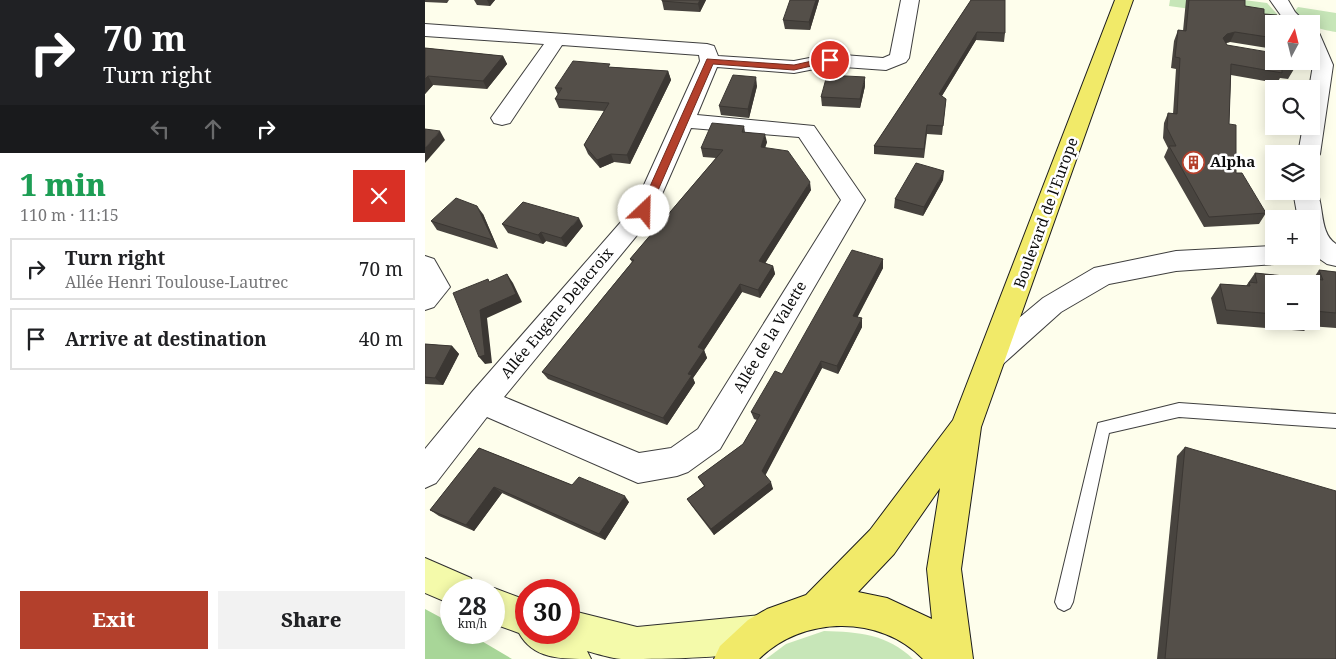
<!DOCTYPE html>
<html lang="en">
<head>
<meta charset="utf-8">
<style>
  body { margin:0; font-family:"Noto Serif",serif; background:#f2f2f2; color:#202124; height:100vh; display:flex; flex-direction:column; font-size:19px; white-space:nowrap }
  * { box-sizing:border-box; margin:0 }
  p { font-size:16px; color:#757577 }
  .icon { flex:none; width:28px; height:28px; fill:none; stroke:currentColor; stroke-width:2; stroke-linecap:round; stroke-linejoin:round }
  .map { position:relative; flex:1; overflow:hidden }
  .drawer { display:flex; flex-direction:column; background:#fff; width:425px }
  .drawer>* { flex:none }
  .top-card { background:#202124; color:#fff; overflow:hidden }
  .needle { width:32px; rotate:7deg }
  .fabs { position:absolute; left:840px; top:15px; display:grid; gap:10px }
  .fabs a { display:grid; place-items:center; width:55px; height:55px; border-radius:0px; background:#fff; box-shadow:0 2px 12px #0003; font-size:25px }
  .speed { position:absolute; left:15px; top:579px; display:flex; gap:10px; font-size:25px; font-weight:700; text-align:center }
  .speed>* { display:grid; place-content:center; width:65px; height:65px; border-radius:50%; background:#fff; box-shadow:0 2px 12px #0003; line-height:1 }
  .speed small { font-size:12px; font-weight:400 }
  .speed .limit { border:8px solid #d22; background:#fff; color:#111 }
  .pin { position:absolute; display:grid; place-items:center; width:42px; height:42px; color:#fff; margin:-21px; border:2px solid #fff; border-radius:50%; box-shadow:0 1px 5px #0007 }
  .me { position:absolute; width:55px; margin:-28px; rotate:24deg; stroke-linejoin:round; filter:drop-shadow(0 0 4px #0008) }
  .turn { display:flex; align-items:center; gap:18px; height:105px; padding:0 20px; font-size:22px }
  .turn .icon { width:65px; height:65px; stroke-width:2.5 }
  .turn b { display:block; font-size:35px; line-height:42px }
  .lanes { display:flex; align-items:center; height:48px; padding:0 20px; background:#0003; justify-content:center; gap:25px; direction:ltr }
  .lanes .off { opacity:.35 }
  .round { display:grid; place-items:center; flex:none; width:52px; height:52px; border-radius:0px; background:#f2f2f2 }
  .summary { display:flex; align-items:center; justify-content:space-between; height:85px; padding:0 20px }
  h1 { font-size:30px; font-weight:800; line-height:38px; color:#1e9e55 }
  .action { display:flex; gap:10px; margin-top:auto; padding:10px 20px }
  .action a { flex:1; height:58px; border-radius:0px; background:#b3402c; color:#fff; font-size:20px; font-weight:800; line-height:58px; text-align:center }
  .action a+a { background:#f2f2f2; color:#202124 }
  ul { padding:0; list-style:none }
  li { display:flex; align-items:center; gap:15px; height:62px; margin:0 10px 8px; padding:0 10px; border:2px solid #e0e0e0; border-radius:0px }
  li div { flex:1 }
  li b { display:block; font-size:19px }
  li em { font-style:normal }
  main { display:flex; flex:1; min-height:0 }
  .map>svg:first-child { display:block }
  .green { fill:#c7e6b8 }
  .forest { fill:#a8d698 }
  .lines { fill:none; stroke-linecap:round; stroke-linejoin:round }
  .lane-casing { stroke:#3f3f3f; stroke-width:2 }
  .street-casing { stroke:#3f3f3f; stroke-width:2 }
  .secondary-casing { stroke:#2e2e2e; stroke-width:2 }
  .primary-casing { stroke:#1d1d1d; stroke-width:2 }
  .lane { fill:#fff; fill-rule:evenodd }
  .street { fill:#fff; fill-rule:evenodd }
  .secondary { fill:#f4faaa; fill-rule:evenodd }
  .primary { fill:#f1ea69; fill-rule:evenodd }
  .wall { fill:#48443f; fill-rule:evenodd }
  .shaded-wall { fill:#3b3733 }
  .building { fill:#544f49; stroke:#3b3733 }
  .route { fill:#b3402c; stroke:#742a1d }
  .labels { text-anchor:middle; stroke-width:5; stroke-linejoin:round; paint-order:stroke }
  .poi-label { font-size:15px; font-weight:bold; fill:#0c0c0c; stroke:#fff; text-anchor:start }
  .street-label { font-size:15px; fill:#0c0c0c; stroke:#fff }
</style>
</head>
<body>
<main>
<section class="drawer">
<div class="top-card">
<div class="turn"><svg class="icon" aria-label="right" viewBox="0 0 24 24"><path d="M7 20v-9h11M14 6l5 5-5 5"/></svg><div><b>70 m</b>Turn right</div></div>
<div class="lanes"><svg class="icon off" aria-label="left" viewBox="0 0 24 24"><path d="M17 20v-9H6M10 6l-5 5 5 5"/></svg><svg class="icon off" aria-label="ahead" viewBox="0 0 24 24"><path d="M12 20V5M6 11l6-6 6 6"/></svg><svg class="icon" aria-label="right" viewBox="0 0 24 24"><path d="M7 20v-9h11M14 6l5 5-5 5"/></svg></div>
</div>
<div class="summary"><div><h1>1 min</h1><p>110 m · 11:15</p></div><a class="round" style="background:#d93025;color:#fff"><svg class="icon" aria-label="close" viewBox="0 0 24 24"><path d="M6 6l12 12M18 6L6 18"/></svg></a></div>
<ul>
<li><svg class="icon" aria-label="right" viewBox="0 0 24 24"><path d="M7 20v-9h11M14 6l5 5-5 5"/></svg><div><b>Turn right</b><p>Allée Henri Toulouse-Lautrec</p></div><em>70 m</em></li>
<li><svg class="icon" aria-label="arrive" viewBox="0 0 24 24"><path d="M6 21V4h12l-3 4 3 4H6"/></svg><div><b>Arrive at destination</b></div><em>40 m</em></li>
</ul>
<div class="action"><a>Exit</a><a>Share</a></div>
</section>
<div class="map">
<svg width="911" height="659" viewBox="0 0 911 659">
  <rect width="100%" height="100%" fill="#fefeec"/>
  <g class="green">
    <path d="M745,0H819L842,3L859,22L744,6Z"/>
    <path d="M873,7L911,13V32C892,29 882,25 869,12Z"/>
    <path d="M399,631C434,632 462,634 488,659H341L361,644Z"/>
  </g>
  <path class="forest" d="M0,609L26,623V632L43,633L87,659H0Z"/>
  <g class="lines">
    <defs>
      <path id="lane" d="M754,403L911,414V428L754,417L684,433L648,602L645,608L639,611L633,608L630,602L673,423Z"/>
      <g id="street">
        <path d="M476,0H494L484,58L481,62L461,70L405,66L369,73L292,67L272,115L389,126L440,200L295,449L263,472L252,476L213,483L62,417L11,483L0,488V449L47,392L209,207L275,61L274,55L137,45L85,123L77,125L69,123L66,118L119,44L0,36V24L282,44L289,46L293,56L369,61L405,54L458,58L465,55ZM266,128L374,137L416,200L273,429L246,448L214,453L79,397L227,217Z"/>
        <path d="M845,0H863L870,12L882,24H862Z"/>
        <path d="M886,29L893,31L895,35L908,65L895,154L892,159L886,161V154H873L878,126H886V89H884L888,65Z"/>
        <path d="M886,185C902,196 891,231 911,244V266L902,264L886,253V219H873L868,191H886Z"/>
        <path d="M849,246V256H861L858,262L849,264L751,271L684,284L636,312L578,364L568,368L558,364L554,356L558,348L618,298L669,268L751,251Z"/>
        <path d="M0,256L9,259L25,287L9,307L0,310Z"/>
      </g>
      <g id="secondary">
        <path d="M0,558L46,578L52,590H26V604L0,593Z"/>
        <path d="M69,588L101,600V632H144V610L212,627L336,615L349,620L354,633L349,646C317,659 232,659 196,659C185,658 173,654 162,651L166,659C135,659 108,659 94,633L69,624V590H65Z"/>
      </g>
      <path id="primary" d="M690,0H708L556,427L536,569L548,659H498C455,614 377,616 334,659H289L295,646L323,620L342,609L381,595L445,530L528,420ZM515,488L502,569L507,619L462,598L433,592L469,554Z"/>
    </defs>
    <use href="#lane" class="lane-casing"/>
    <use href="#street" class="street-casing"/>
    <use href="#secondary" class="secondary-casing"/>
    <use href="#primary" class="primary-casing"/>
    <use href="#lane" class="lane"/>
    <use href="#street" class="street"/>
    <use href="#secondary" class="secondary"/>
    <use href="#primary" class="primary"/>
  </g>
  <g class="wall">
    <path d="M0,0H24L22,3L0,2Z"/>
    <path d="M49,0H70L65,6L52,5Z"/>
    <path d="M237,0H281L275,12L239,10L237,1Z"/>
    <path d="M394,0L385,30L360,29L358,20Z"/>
    <path d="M546,0L580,33L579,42L551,40L517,96L521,99L517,135L502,134L499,158L449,154V146Z"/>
    <path d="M761,0H820V6L839,14L849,24V49L805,42L801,43L802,45L869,69L863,79L855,78L852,83L806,75L804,124L811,173L841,213L834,224L779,227L739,157L743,148L738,138L739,123L743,113L748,114L751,69L746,68L749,41L753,30L758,31Z"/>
    <path d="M0,48L78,56L82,64L62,89L8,85L0,94Z"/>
    <path d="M186,67L243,71L246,80L205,164L189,162L175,168L163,154L159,145L179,111L134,108L130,99L133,95L130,88Z"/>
    <path d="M332,86L324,118L296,115L294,106Z"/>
    <path d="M440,86L435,108L397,106L396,97Z"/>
    <path d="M319,126L320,132L342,142L340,148L386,190L340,263L348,266L350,274L335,298L317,292L279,350L282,358L268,378L270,383L242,425L123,379L117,372L207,262L205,259L291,158L278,157L276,148Z"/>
    <path d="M518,180L498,216L469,208L470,199Z"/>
    <path d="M58,214L73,249L12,230L6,221Z"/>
    <path d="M77,224L158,226L141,247L121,241L118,244L83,233Z"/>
    <path d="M458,259V268L432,317L437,327L413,374L397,368L340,475L348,489L289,535L266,505L262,499L279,486L273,477L318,444L332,420L329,419L326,412Z"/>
    <path d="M894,270L911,272V328L884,326L879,331L792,324L786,298L795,284L821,286L830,273L888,279ZM849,284H886V321H849Z"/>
    <path d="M0,344L27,346L34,354L18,385L0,384Z"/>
    <path d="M760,447L911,659H732L752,456Z"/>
    <path d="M54,448L147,485L204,502L180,540L77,493L49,531L14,516L5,510Z"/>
  </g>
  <g class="shaded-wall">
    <path d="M62,0H70L65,6Z"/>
    <path d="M275,0H281L275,12L273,4Z"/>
    <path d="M391,0H394L385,30L384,22Z"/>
    <path d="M552,32L551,40L513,102L514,94Z"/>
    <path d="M810,32L805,42L797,44L798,38L802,34Z"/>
    <path d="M78,56L82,64L62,89L58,81Z"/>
    <path d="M243,71L246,80L205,164L202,155Z"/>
    <path d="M3,76L8,85L0,94V79Z"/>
    <path d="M331,77L332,86L324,118L323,109Z"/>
    <path d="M440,77V86L435,108V99Z"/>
    <path d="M15,131L20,140L0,163V148Z"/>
    <path d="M340,134L342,142L337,156L336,147Z"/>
    <path d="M186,154L189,162L175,168L172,160Z"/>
    <path d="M519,171L518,180L498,216L499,207Z"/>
    <path d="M385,182L386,190L336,270L334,261Z"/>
    <path d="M52,206L58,214L73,249L68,240Z"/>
    <path d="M154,218L158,226L141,247L136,238Z"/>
    <path d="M116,232L121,241L118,244L113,235Z"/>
    <path d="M458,259V268L429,324L428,316Z"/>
    <path d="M348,266L350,274L335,298L333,290Z"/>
    <path d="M82,274L88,283L97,302L62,318L67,363L60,364L54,357L55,310Z"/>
    <path d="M315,284L317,292L276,355L273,347Z"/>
    <path d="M437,318V327L413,374L412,366Z"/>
    <path d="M27,346L34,354L18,385L10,378Z"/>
    <path d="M279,350L282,358L268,378L270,383L242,425L238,418L263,374Z"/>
    <path d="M396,361L397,368L339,478L337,471Z"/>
    <path d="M346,482L348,489L289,535L286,529Z"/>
    <path d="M69,487L77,493L49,531L41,525Z"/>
    <path d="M200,496L204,502L180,540L174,534Z"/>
  </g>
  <g class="building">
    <path d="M237,0H275L273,4L237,1Z"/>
    <path d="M365,0H391L384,22L358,20Z"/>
    <path d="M546,0H580V33L552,32L514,94L521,99L518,126L502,125L499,149L449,146Z"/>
    <path d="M764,0H820V6L839,9V14L852,15V24H849V38L810,32L802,34L798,38L802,45L849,53V61H868L869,69L857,67V73L806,64L804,124L811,125V173H817L841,213L784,217L744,146H751L742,128L743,113L752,114L755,58L750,57L753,30L761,31Z"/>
    <path d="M0,48L78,56L58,81L3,76L0,79Z"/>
    <path d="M148,61L185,64L183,67L243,71L202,155L186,154L172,160L159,145L184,103L130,99L137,88H130Z"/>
    <path d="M308,75L331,77L323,109L294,106Z"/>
    <path d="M402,75L440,77L435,99L396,97Z"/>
    <path d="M287,123L319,126L317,132L340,134L336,147L363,151L385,182L334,261L348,266L333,290L315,284L273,347L279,350L263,374L267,375L238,418L117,372L209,260L205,259L298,150L276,148Z"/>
    <path d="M0,129L15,131L0,148Z"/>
    <path d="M491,163L519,171L499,207L470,199Z"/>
    <path d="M31,198L52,206L68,240L6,221Z"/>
    <path d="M98,202L154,218L136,238L116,232L113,235L77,224Z"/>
    <path d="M427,250L458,259L428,316L437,318L412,366L396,361L337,471L346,482L286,529L262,499L280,486L273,477L318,444L335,415L326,412L350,371L357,374Z"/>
    <path d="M894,270L911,272V313L889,311L891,317H886V284H849V314L801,310L795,284L825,286L824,282L832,283L830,273L898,280Z"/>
    <path d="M82,274L91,294L55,310L60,355L54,357L28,293L63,279L64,282Z"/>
    <path d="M0,344L27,346L10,378L0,377Z"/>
    <path d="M760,447L911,491V659H740Z"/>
    <path d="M54,448L147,485L154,477L200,496L174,534L69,487L41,525L5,510Z"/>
  </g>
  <path class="route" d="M405,57L409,60L408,61L369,70L288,64L224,211L219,214L215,213L214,211L282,59L369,65Z"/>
  <defs>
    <symbol id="building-ring" viewBox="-11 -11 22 22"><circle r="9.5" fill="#fff" stroke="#b3402c" stroke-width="1.5"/><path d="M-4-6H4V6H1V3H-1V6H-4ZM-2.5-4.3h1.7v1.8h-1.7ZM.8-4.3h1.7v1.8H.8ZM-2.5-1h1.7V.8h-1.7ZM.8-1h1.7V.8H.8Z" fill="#b3402c"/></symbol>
  </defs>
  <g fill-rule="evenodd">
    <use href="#building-ring" x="756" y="150" width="25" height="25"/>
  </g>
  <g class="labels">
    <g class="poi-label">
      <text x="785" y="167">Alpha</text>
    </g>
    <g class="street-label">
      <text transform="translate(621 213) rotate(-70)" y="5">Boulevard de l'Europe</text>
      <text transform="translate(132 313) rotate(-50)" y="5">Allée Eugène Delacroix</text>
      <text transform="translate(345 337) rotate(-59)" y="5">Allée de la Valette</text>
    </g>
  </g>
</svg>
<div class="fabs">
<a><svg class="needle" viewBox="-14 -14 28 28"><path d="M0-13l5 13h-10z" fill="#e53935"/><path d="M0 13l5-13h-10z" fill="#757577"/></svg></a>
<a><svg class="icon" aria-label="search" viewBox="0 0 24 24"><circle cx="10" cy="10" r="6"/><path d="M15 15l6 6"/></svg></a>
<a><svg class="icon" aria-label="layers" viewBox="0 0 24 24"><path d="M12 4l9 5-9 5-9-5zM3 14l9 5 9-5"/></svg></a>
<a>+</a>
<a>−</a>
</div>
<div class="speed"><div>28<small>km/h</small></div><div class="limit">30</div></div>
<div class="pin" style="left:405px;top:60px;background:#d93025"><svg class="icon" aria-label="arrive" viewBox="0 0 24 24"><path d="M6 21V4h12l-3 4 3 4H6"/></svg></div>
<svg class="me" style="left:219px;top:211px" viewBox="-20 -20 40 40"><circle r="19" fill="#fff"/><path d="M0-13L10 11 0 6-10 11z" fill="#b3402c"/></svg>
</div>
</main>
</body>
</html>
